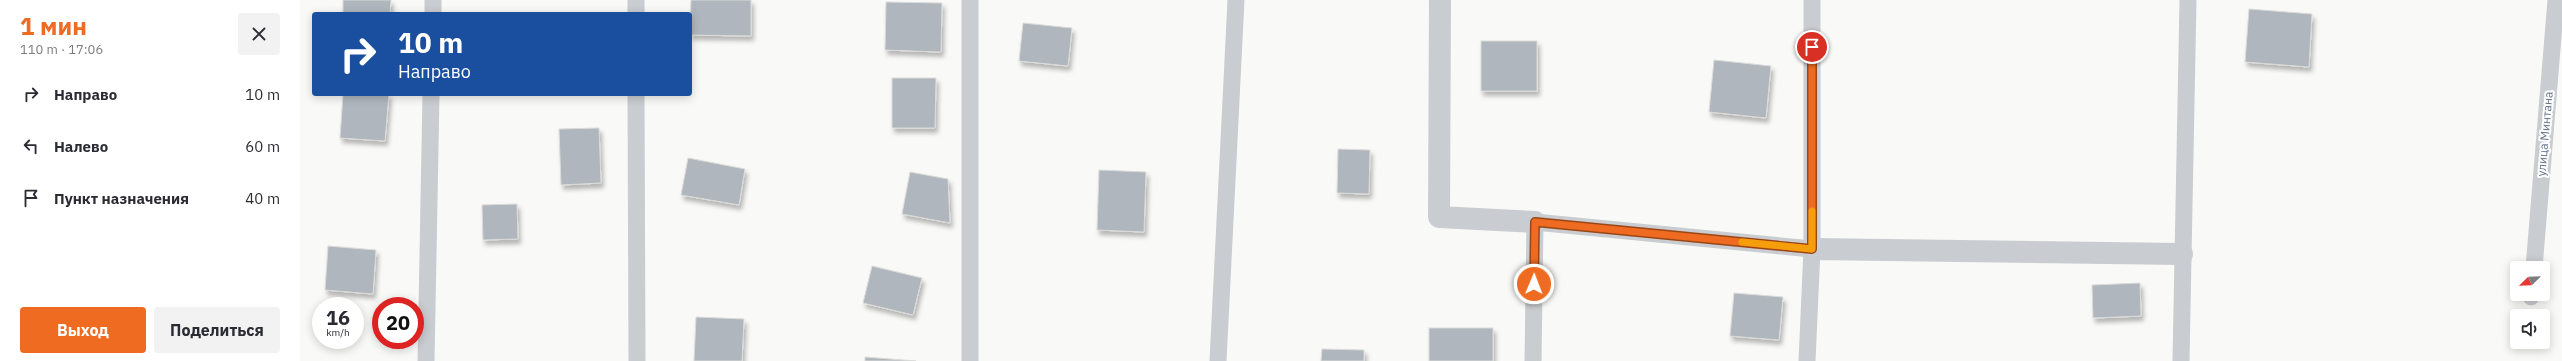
<!DOCTYPE html>
<html lang="ru">
<head>
<meta charset="utf-8">
<style>
  body { margin:0; font-family:"IBM Plex Sans",sans-serif; background:#f2f2f3; color:#2b2b33; height:100vh; display:flex; flex-direction:column; font-size:15px; white-space:nowrap }
  * { box-sizing:border-box; margin:0 }
  p { font-size:13px; color:#7c7c81 }
  .icon { flex:none; width:22px; height:22px; fill:none; stroke:currentColor; stroke-width:2; stroke-linecap:round; stroke-linejoin:round }
  .map { position:relative; flex:1; overflow:hidden }
  .side { display:flex; flex-direction:column; background:#fff; width:300px }
  .side>* { flex:none }
  .banner { position:absolute; left:12px; top:12px; width:380px; height:84px; border-radius:4px; box-shadow:0 2px 10px #0003; background:#1a4fa0; color:#fff; overflow:hidden }
  .needle { width:26px; rotate:247deg }
  .tools { position:absolute; left:2210px; top:261px; display:grid; gap:8px }
  .tools a { display:grid; place-items:center; width:40px; height:40px; border-radius:4px; background:#fff; box-shadow:0 2px 10px #0003; font-size:20px }
  .speed { position:absolute; left:12px; top:297px; display:flex; gap:8px; font-size:20px; font-weight:700; text-align:center }
  .speed>* { display:grid; place-content:center; width:52px; height:52px; border-radius:50%; background:#fff; box-shadow:0 2px 10px #0003; line-height:1 }
  .speed small { font-size:10px; font-weight:400 }
  .speed .limit { border:6px solid #d22; background:#fff; color:#111 }
  .pin { position:absolute; display:grid; place-items:center; width:34px; height:34px; color:#fff; margin:-17px; border:2px solid #fff; border-radius:50%; box-shadow:0 1px 4px #0007 }
  .me { position:absolute; width:44px; margin:-22px; rotate:1deg; stroke-linejoin:round; filter:drop-shadow(0 0 3px #0008) }
  .turn { display:flex; align-items:center; gap:14px; height:84px; padding:0 20px; font-size:18px }
  .turn .icon { width:52px; height:52px; stroke-width:2.5 }
  .turn b { display:block; font-size:28px; line-height:34px }
  .round { display:grid; place-items:center; flex:none; width:42px; height:42px; border-radius:4px; background:#f2f2f3 }
  .overview { display:flex; align-items:center; justify-content:space-between; height:68px; padding:0 20px }
  h1 { font-size:24px; font-weight:700; line-height:30px; color:#ef6b21 }
  .action { display:flex; gap:8px; margin-top:auto; padding:8px 20px }
  .action a { flex:1; height:46px; border-radius:4px; background:#ef6b21; color:#fff; font-size:16px; font-weight:700; line-height:46px; text-align:center }
  .action a+a { background:#f2f2f3; color:#2b2b33 }
  ul { padding:0; list-style:none }
  li { display:flex; align-items:center; gap:12px; height:52px; padding:0 20px }
  li div { flex:1 }
  li b { display:block; font-size:15px }
  li em { font-style:normal }
  main { display:flex; flex:1; min-height:0 }
  .map>svg:first-child { display:block }
  .building { fill:#afb6be; stroke:#dbdbd9; filter:url(#shadow) }
  .lines { fill:none; stroke-linecap:round; stroke-linejoin:round }
  .lane { stroke:#c9ccd0; stroke-width:17 }
  .street { stroke:#c9ccd0; stroke-width:22 }
  .route-casing { stroke:#9b4615; stroke-width:10 }
  .route { stroke:#ef6b21; stroke-width:7 }
  .slow { stroke:#f59e0b; stroke-width:7 }
  .labels { text-anchor:middle; stroke-width:4; stroke-linejoin:round; paint-order:stroke }
  .street-label { font-size:12px; fill:#66758a; stroke:#fff }
</style>
</head>
<body>
<main>
<section class="side">
<div class="overview"><div><h1>1 мин</h1><p>110 m · 17:06</p></div><a class="round"><svg class="icon" aria-label="close" viewBox="0 0 24 24"><path d="M6 6l12 12M18 6L6 18"/></svg></a></div>
<ul>
<li><svg class="icon" aria-label="right" viewBox="0 0 24 24"><path d="M7 20v-9h11M14 6l5 5-5 5"/></svg><div><b>Направо</b></div><em>10 m</em></li>
<li><svg class="icon" aria-label="left" viewBox="0 0 24 24"><path d="M17 20v-9H6M10 6l-5 5 5 5"/></svg><div><b>Налево</b></div><em>60 m</em></li>
<li><svg class="icon" aria-label="arrive" viewBox="0 0 24 24"><path d="M6 21V4h12l-3 4 3 4H6"/></svg><div><b>Пункт назначения</b></div><em>40 m</em></li>
</ul>
<div class="action"><a>Выход</a><a>Поделиться</a></div>
</section>
<div class="map">
<svg width="2262" height="361" viewBox="0 0 2262 361">
  <defs>
    <filter id="shadow"><feDropShadow dx="2.5" dy="4.5" stdDeviation="2" flood-color="#0004"/></filter>
  </defs>
  <rect width="100%" height="100%" fill="#f9f9f7"/>
  <g class="building">
    <path d="M43,0H91L90,14H43Z"/>
    <path d="M391,0H451V36L390,35Z"/>
    <path d="M586,2L642,3L641,52L585,50Z"/>
    <path d="M1949,9L2012,14L2009,67L1945,62Z"/>
    <path d="M723,23L772,28L768,66L719,61Z"/>
    <rect x="1181" y="41" width="56" height="50"/>
    <path d="M1414,60L1471,66L1466,118L1409,112Z"/>
    <path d="M592,78H636L635,128H592Z"/>
    <path d="M43,94H89L85,141L40,138Z"/>
    <path d="M299,128L301,183L261,185L259,129Z"/>
    <path d="M1038,149L1070,150L1069,194L1037,193Z"/>
    <path d="M388,158L445,169L439,205L381,195Z"/>
    <path d="M799,170L846,172L844,232L797,230Z"/>
    <path d="M610,172L648,179L650,223L602,214Z"/>
    <path d="M217,204L218,239L183,240L182,205Z"/>
    <path d="M28,246L76,250L73,294L25,290Z"/>
    <path d="M572,266L622,278L613,315L563,303Z"/>
    <path d="M1840,283L1841,316L1793,318L1792,285Z"/>
    <path d="M1434,293L1483,297L1479,340L1430,336Z"/>
    <path d="M396,317L444,319L442,361H394Z"/>
    <rect x="1129" y="328" width="64" height="33"/>
    <path d="M1022,349L1064,350V361H1021Z"/>
    <path d="M565,357L616,361H565Z"/>
  </g>
  <g class="lines">
    <g class="lane">
      <path d="M336,0V14"/>
      <path d="M133,14V0"/>
      <path d="M336,94L337,361"/>
      <path d="M2234,268L2256,0"/>
      <path d="M2231,297V294"/>
      <path d="M126,361L131,94"/>
      <path d="M670,361V0"/>
      <path d="M918,361L936,0"/>
      <path d="M1233,361L1235,222L1512,249"/>
      <path d="M1507,361L1512,249V0"/>
      <path d="M1881,361L1888,0"/>
    </g>
    <g class="street">
      <path d="M1140,0L1139,217L1235,222"/>
      <path d="M1512,249L1882,254"/>
    </g>
  </g>
  <g class="lines">
    <defs>
      <path id="route" d="M1234,284L1235,222L1512,249V47"/>
    </defs>
    <use href="#route" class="route-casing"/>
    <use href="#route" class="route"/>
    <path class="slow" d="M1442,242L1512,249V211"/>
  </g>
  <g class="labels">
    <g class="street-label">
      <text transform="translate(2245 134) rotate(-85)" y="4">улица Минтана</text>
    </g>
  </g>
</svg>
<div class="tools">
<a><svg class="needle" viewBox="-14 -14 28 28"><path d="M0-13l5 13h-10z" fill="#e53935"/><path d="M0 13l5-13h-10z" fill="#7c7c81"/></svg></a>
<a><svg class="icon" aria-label="sound" viewBox="0 0 24 24"><path d="M4 9h4l5-4v14l-5-4H4zM17 9q2 3 0 6"/></svg></a>
</div>
<div class="speed"><div>16<small>km/h</small></div><div class="limit">20</div></div>
<div class="pin" style="left:1512px;top:47px;background:#d93025"><svg class="icon" aria-label="arrive" viewBox="0 0 24 24"><path d="M6 21V4h12l-3 4 3 4H6"/></svg></div>
<svg class="me" style="left:1234px;top:284px" viewBox="-20 -20 40 40"><circle r="17" fill="#ef6b21" stroke="#fff" stroke-width="3"/><path d="M0-11L8 9 0 5-8 9z" fill="#fff"/></svg>
<div class="banner">
<div class="turn"><svg class="icon" aria-label="right" viewBox="0 0 24 24"><path d="M7 20v-9h11M14 6l5 5-5 5"/></svg><div><b>10 m</b>Направо</div></div>
</div>
</div>
</main>
</body>
</html>
